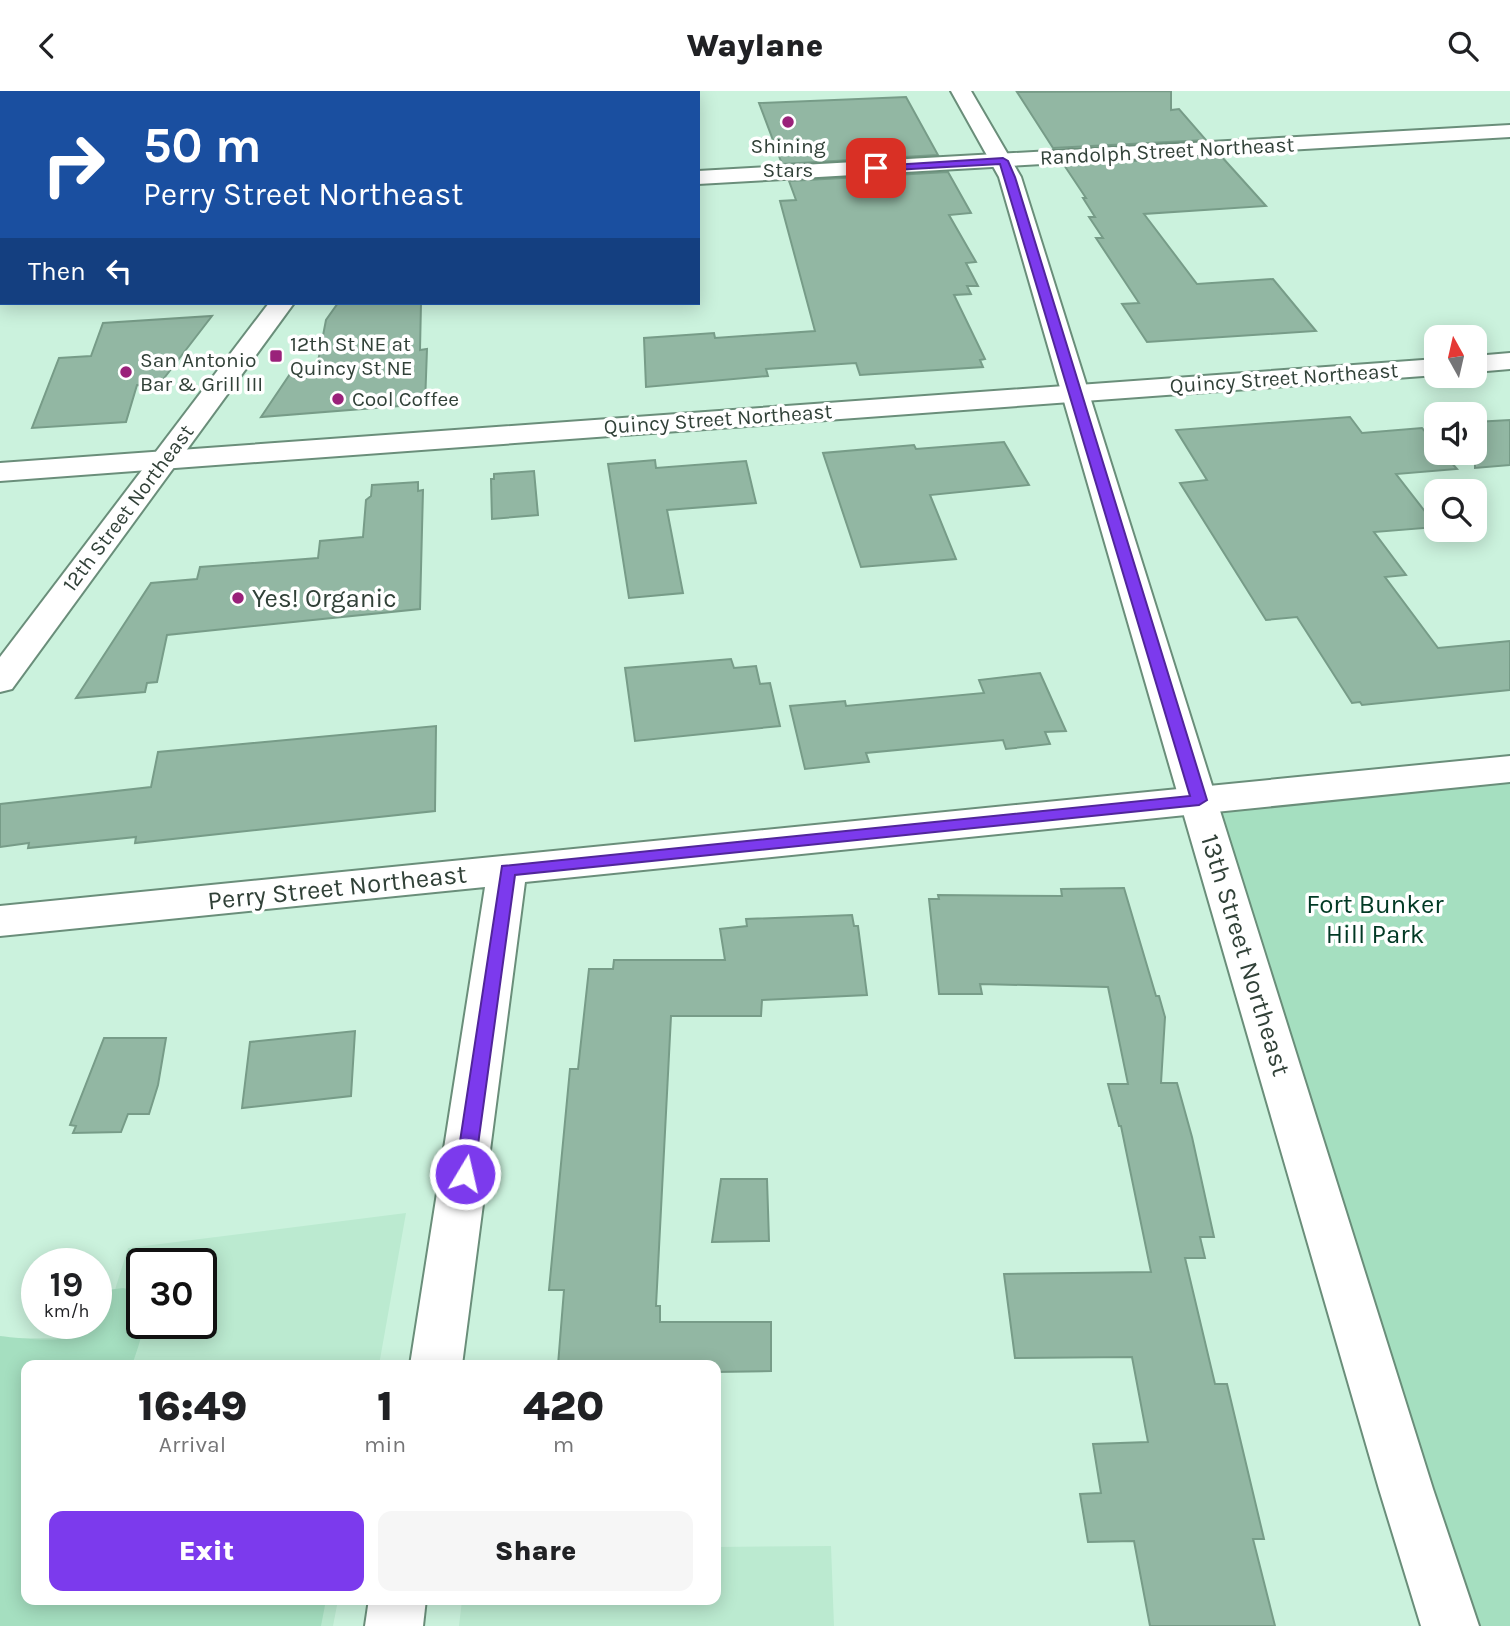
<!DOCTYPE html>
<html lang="en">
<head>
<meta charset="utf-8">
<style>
  body { margin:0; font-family:Karla,sans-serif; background:#f6f6f6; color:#202124; height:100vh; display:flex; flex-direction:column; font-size:26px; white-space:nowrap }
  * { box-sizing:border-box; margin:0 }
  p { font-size:23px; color:#757577 }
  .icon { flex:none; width:38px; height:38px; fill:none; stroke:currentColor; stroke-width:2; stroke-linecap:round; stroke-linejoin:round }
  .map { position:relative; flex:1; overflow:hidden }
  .details { position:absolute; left:21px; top:1269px; width:700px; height:245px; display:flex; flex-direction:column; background:#fff; border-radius:14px; box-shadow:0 4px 18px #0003 }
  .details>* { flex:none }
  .top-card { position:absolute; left:0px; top:0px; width:700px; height:214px; box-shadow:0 4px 18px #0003; background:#1a4fa0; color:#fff; overflow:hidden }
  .needle { width:46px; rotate:352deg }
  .controls { position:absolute; left:1424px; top:234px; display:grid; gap:14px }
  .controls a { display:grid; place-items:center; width:63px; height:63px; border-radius:14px; background:#fff; box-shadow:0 4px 18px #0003; font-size:35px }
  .speed { position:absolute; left:21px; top:1157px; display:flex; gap:14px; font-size:35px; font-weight:700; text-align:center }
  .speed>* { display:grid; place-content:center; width:91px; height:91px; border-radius:50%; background:#fff; box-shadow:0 4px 18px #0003; line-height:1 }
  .speed small { font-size:18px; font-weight:400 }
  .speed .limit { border:4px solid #111; border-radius:10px; background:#fff; color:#111 }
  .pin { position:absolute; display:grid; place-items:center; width:60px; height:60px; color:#fff; margin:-30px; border-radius:14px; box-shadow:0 4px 10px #0006 }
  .me { position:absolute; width:77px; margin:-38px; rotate:9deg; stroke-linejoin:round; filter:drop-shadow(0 0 5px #0008) }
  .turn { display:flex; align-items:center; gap:24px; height:147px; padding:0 28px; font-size:32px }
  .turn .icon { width:91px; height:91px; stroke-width:2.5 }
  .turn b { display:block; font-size:49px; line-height:60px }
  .then { display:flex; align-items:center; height:66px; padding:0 28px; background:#0003; gap:14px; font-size:26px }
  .eta { display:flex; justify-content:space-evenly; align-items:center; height:119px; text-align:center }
  .eta b { font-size:42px; font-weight:800; line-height:49px }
  .cta { display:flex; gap:14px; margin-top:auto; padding:14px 28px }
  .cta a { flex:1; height:80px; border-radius:14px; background:#7c3aed; color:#fff; font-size:28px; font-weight:800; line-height:80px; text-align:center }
  .cta a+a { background:#f6f6f6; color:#202124 }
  header { display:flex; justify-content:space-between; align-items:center; height:91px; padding:0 28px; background:#fff; font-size:32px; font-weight:800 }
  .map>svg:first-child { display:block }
  .built { fill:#bbead0; fill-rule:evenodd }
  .green { fill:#a5dfc0 }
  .building { fill:#92b7a3; stroke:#779c88; stroke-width:2 }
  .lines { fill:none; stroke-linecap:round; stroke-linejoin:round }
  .minor-casing { stroke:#6a8e7a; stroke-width:4 }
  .tertiary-casing { stroke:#6a8e7a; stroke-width:4 }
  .primary-casing { stroke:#6a8e7a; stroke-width:4 }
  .minor { fill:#fff; fill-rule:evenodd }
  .tertiary { fill:#fff; fill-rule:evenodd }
  .primary { fill:#fff; fill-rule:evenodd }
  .route { fill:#7c3aed; stroke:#51269a; stroke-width:2 }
  .poi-dot { fill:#9a217a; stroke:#fff; stroke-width:2.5 }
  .labels { text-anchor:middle; stroke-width:7; stroke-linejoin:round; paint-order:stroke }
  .far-poi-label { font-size:21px; fill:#314138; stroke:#fff; text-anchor:start }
  .far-street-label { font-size:21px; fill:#314138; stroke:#fff }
  .poi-label { font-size:26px; fill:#314138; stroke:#fff; text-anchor:start }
  .street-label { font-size:26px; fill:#314138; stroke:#fff }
  .park-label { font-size:26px; fill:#013924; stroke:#fff }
</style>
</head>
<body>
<header><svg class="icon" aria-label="back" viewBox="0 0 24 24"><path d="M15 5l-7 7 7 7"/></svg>Waylane<svg class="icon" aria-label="search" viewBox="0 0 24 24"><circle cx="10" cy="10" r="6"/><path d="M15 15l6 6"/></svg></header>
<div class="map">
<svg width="1510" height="1535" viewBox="0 0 1510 1535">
  <rect width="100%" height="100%" fill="#cbf2dd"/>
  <g class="built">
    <path d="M0,0H174L2,2L0,168Z"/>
    <path d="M406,1122L379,1274H26V1508L338,1509L333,1535H0V1276L10,1247H100L128,1157ZM142,1172H201V1232H142Z"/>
    <path d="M831,1455L834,1535H459L462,1509L716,1508V1456Z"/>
  </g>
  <g class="green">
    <path d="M1510,678V1535H1451L1199,709Z"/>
    <path d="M123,1197L136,1200C152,1221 140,1251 132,1274H26V1508L326,1509L321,1535H0V1245C26,1248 75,1254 95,1237L100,1200Z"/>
  </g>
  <g class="building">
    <path d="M1171,0V19L1179,18L1206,49L1053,57L1017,1Z"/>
    <path d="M906,6L938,64L782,73L759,12Z"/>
    <path d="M1221,65L1266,115L1144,123L1197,193L1273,188L1316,240L1147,251L1122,213L1139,212L1096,147H1103L1089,126H1095L1083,107H1086L1064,74Z"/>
    <path d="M948,81L971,122L949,124L976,171L966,172L978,195H967L971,203L954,204L985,268L980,269L983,276L860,284L856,272L766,278L768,285L646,296L644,247L714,242L715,247L815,240L780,110L796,109L789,90Z"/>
    <path d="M338,212H421L420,259L427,258L425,313L261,326L290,283L316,281L326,229Z"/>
    <path d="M212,225L158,295L137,294L126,331L32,337L59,267L91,265L103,232Z"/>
    <path d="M1350,326L1362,342L1422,337L1437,354V362H1443L1457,378L1396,383L1437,436L1374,441L1406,484L1385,486L1438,557L1510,550V599L1362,614L1360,611L1352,612L1297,526L1266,529L1180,392L1207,389L1176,339Z"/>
    <path d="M1510,329V374L1475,377V331Z"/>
    <path d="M1004,351L1029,394L930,404L956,468L861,476L823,362L914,354L916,358Z"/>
    <path d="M655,369L656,377L746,370L756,412L667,419L683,502L629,507L608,373Z"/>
    <path d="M534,380L538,424L492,428L491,388H494V383Z"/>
    <path d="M418,391V400L423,399L420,518L167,544L157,591L147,592L145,601L76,607L151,492L197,488L200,476L318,467L320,450L363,446L366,409L371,405L372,394Z"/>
    <path d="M731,568L734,577L756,575L760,593L770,592L780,635L635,650L625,577Z"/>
    <path d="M1040,582L1066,640L1045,641L1050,653L1006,658L1003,649L866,662L869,671L805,678L790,615L845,610L846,615L984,602L979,589Z"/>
    <path d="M436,635L435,720L135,752L136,746L28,757L29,752L0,756V713L151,696L158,661Z"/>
    <path d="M1124,797L1156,905H1159L1165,926L1161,992H1177L1192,1046L1214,1146H1200L1205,1167H1185L1215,1293H1227L1264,1448H1253L1275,1535H1150L1134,1450L1088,1451L1080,1403L1101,1402L1093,1353L1148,1351L1132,1266L1015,1267L1004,1183L1151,1181L1121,1035H1119L1108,993H1128L1108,896L980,893L982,903H939L929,808H939L938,804L1062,805L1061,798Z"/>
    <path d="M852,824L854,835H858L867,904L762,909L761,925H671L656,1215H660V1231H771V1280L716,1281V1274H558L564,1199H549L570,978H578L589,878H613L614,869H725L720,838L747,835L746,828Z"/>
    <path d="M355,940L351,1005L242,1017L250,951Z"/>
    <path d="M104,947H166L158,994L149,1023H128L121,1041L73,1042L76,1035L70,1034Z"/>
    <path d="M721,1088H767L769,1150L712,1151Z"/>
  </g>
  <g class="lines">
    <defs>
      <g id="minor">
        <rect x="363" y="0" width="20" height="2"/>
        <path d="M1510,34V46L698,93V80Z"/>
        <path d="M1510,262V278L1475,281V265Z"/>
        <path d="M1437,268V284L0,390V372Z"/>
        <path d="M1510,665V691L525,791L462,1274H410L485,796L0,845V815Z"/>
        <path d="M369,1508H426L423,1535H365Z"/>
      </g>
      <g id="tertiary">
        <path d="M951,0H971L1021,86L1433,1398L1479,1535H1421L1379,1398L999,86Z"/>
        <path d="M269,212H294L12,598L0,601V566Z"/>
      </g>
      <g id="primary">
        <path d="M426,0H448L424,2Z"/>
        <path d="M0,189H2L0,204Z"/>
      </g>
    </defs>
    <use href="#minor" class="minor-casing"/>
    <use href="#tertiary" class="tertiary-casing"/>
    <use href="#primary" class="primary-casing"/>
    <use href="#minor" class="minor"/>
    <use href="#tertiary" class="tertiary"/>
    <use href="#primary" class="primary"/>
  </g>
  <path class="route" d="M1003,67L1008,70L1015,86L1207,709L1199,714L515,784L474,1083L471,1089L465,1091L458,1089L455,1083L502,775L1190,705L1000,73L876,80L872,77L876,75Z"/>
  <g class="poi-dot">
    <circle cx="788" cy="31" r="7"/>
    <rect x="269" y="258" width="14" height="14" rx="3.5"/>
    <circle cx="126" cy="281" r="7"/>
    <circle cx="338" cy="308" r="7"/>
    <circle cx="238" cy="507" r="7"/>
  </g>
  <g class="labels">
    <g class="far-poi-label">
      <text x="788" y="62" text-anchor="middle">Shining<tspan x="788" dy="24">Stars</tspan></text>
      <text x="290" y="260">12th St NE at<tspan x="290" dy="24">Quincy St NE</tspan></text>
      <text x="140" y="276">San Antonio<tspan x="140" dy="24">Bar &amp; Grill III</tspan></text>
      <text x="352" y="315">Cool Coffee</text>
    </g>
    <g class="far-street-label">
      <text transform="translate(1167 60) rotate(-3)" y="7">Randolph Street Northeast</text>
      <text transform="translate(1284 287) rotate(-4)" y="7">Quincy Street Northeast</text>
      <text transform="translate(718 328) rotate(-4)" y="7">Quincy Street Northeast</text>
      <text transform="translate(128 417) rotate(-53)" y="7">12th Street Northeast</text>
    </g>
    <g class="poi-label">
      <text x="252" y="516">Yes! Organic</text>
    </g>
    <g class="street-label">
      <text transform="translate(337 796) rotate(-6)" y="9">Perry Street Northeast</text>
      <text transform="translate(1246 864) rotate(73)" y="9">13th Street Northeast</text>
    </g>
    <g class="park-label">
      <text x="1375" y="822">Fort Bunker<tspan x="1375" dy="30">Hill Park</tspan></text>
    </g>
  </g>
</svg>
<div class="controls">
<a><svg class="needle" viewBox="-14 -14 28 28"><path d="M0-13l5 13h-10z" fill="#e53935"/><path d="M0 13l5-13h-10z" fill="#757577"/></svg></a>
<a><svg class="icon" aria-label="sound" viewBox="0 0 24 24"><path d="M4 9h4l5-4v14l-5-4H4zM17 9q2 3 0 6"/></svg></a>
<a><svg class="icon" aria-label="search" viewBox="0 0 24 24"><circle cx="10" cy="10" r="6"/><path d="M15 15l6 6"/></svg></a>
</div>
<div class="speed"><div>19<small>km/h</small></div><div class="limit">30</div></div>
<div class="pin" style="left:876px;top:77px;background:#d93025"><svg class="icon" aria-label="arrive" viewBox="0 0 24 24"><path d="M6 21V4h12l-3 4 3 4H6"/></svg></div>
<svg class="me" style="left:465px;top:1083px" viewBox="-20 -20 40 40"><circle r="17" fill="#7c3aed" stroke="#fff" stroke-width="3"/><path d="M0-11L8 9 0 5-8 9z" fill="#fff"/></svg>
<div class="top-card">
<div class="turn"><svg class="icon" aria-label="right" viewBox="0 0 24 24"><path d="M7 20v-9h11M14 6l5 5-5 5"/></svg><div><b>50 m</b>Perry Street Northeast</div></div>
<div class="then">Then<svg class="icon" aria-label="left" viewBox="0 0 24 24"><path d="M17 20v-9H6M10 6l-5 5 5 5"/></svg></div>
</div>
<section class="details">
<div class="eta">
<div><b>16:49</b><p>Arrival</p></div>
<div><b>1</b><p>min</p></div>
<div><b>420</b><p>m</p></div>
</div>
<div class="cta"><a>Exit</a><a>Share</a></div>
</section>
</div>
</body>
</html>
